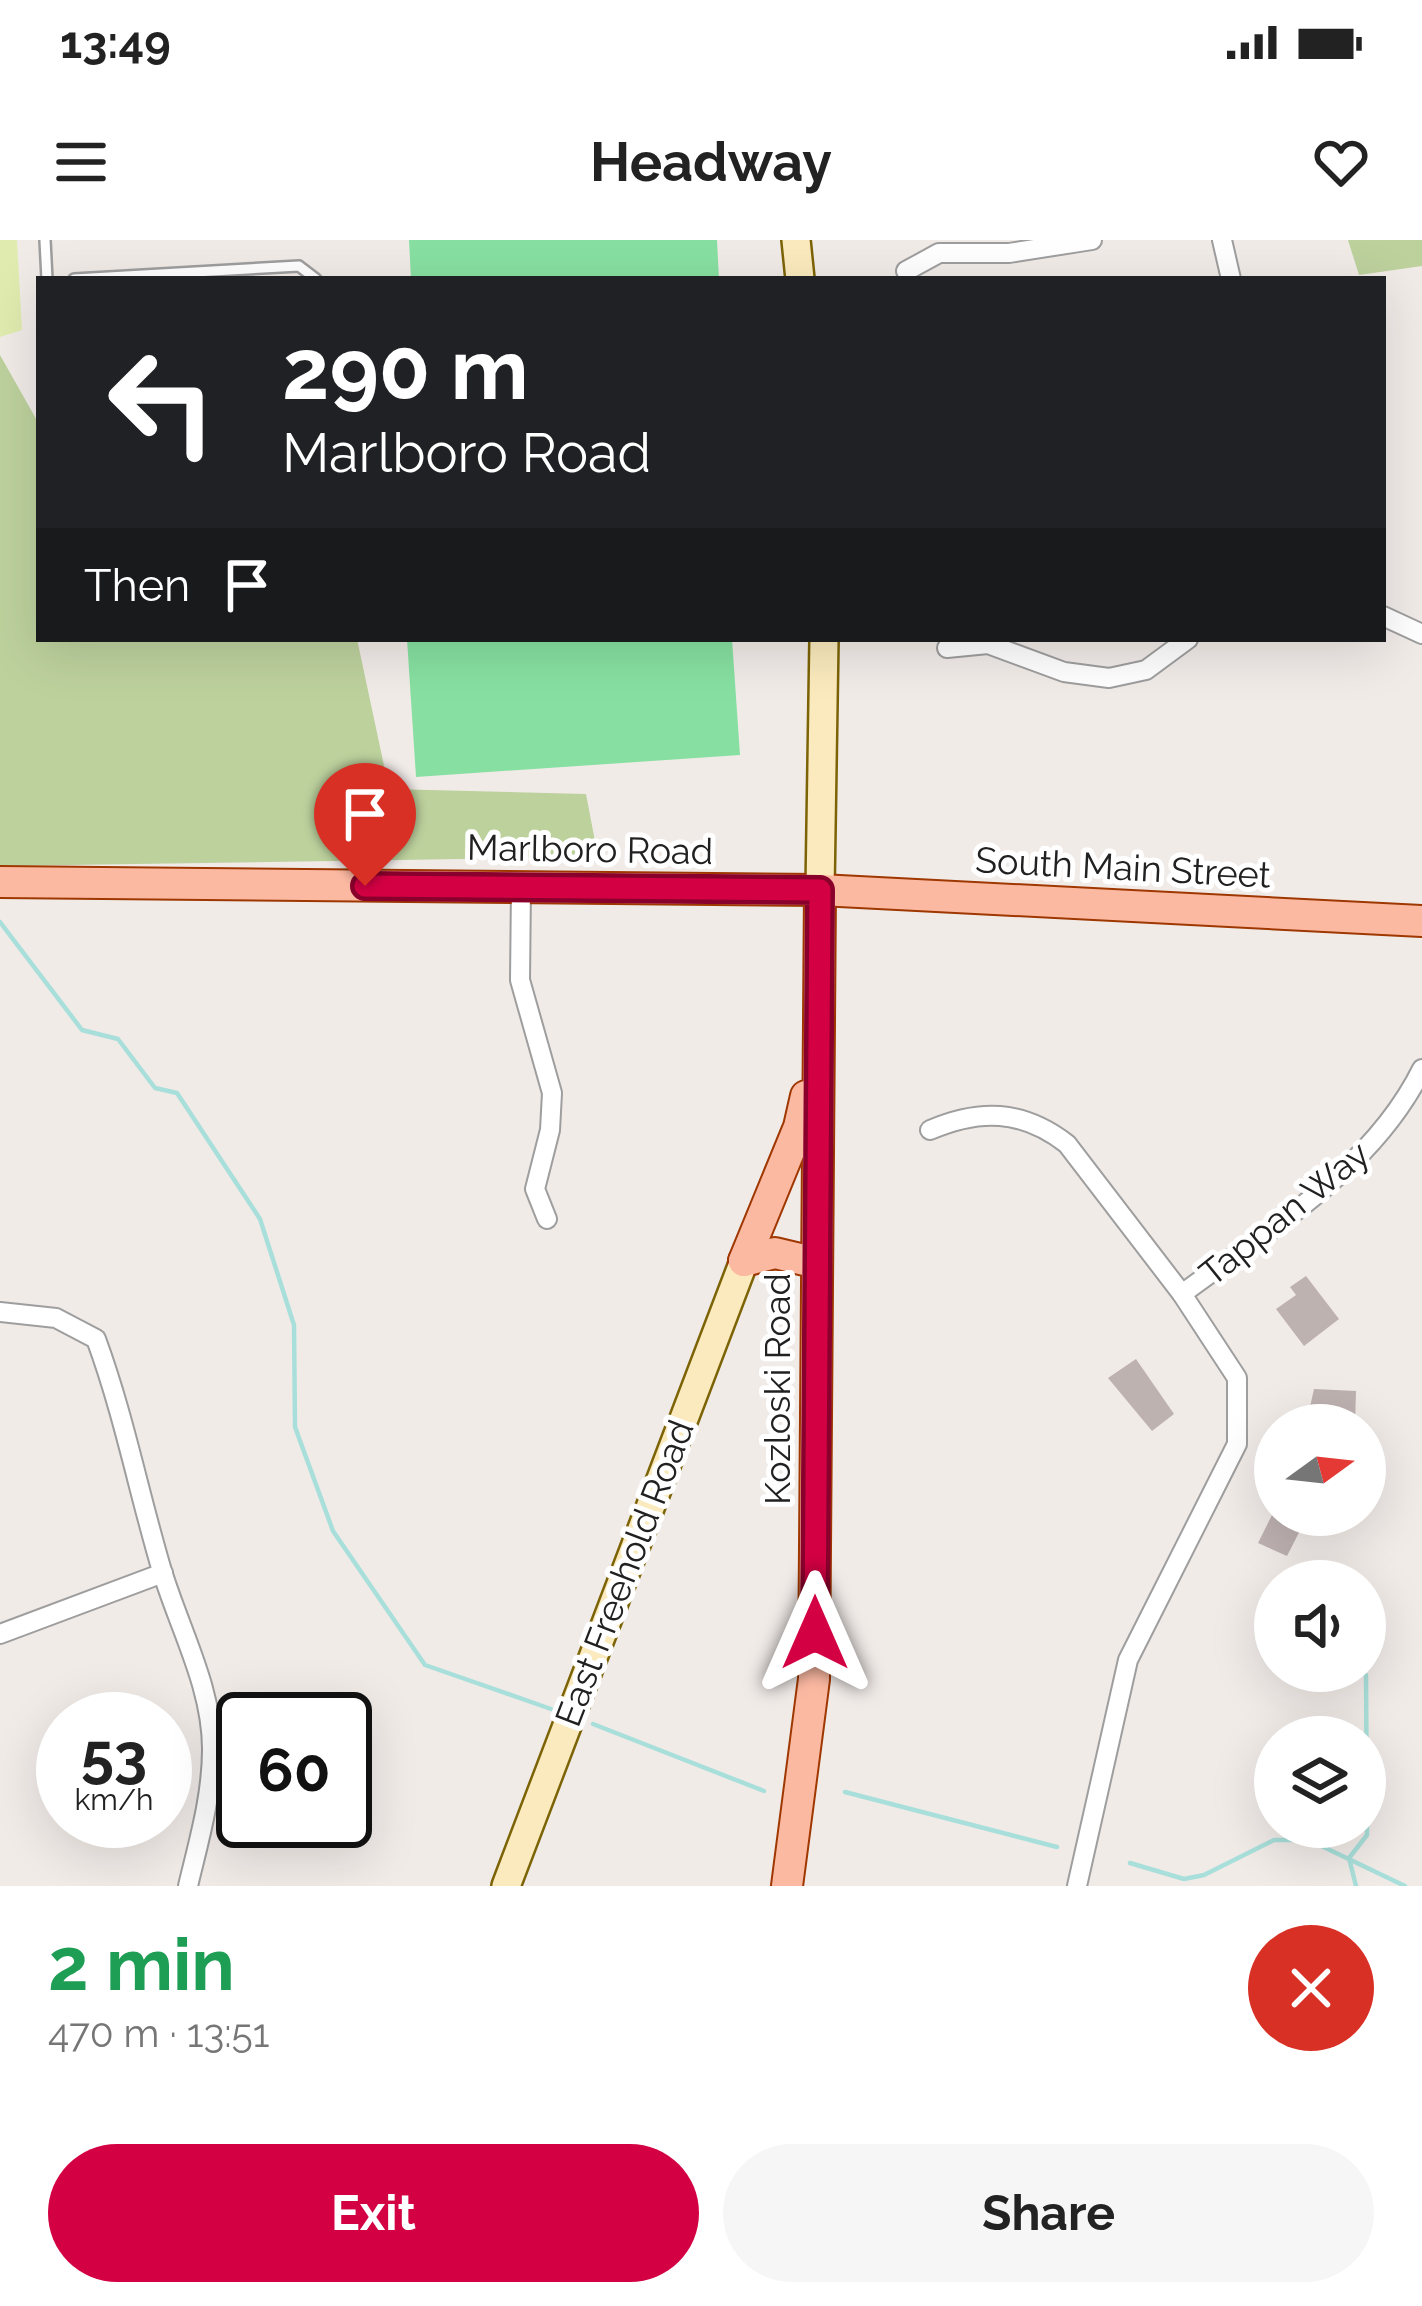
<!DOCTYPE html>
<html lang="en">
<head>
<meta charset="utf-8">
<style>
  body { margin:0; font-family:Raleway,sans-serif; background:#f6f6f6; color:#222; height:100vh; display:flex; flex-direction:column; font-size:45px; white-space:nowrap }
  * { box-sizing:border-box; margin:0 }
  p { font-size:39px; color:#767676 }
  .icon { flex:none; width:66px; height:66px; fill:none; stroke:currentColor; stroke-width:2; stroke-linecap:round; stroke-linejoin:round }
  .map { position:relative; height:1646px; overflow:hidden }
  .side { display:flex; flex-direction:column; background:#fff; flex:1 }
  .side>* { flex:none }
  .hud { position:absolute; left:36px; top:36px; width:1350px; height:366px; border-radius:0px; box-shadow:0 12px 48px #0002; background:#202124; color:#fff; overflow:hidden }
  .needle { width:78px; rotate:75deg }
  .controls { position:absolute; left:1254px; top:1164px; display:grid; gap:24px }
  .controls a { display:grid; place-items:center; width:132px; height:132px; border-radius:50%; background:#fff; box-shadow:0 12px 48px #0002; font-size:60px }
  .speed { position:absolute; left:36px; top:1452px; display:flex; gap:24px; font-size:60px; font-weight:700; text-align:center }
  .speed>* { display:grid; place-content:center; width:156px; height:156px; border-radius:50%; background:#fff; box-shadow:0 12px 48px #0002; line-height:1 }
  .speed small { font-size:30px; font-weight:400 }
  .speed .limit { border:6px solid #111; border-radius:18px; background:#fff; color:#111 }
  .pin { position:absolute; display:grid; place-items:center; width:102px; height:102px; color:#fff; margin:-123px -51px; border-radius:50% 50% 50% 0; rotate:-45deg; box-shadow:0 0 12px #0007 }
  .pin .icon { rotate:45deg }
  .me { position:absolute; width:132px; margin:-66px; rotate:0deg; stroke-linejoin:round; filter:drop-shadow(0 0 9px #0008) }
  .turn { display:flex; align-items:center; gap:42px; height:252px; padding:0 48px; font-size:54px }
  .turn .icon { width:156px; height:156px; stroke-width:2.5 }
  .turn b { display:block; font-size:84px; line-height:102px }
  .then { display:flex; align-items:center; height:114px; padding:0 48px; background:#0003; gap:24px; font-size:45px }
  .round { display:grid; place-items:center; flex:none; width:126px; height:126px; border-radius:63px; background:#f6f6f6 }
  .summary { display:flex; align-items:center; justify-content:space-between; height:204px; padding:0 48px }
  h1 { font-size:72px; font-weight:700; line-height:90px; color:#1e9e55 }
  .cta { display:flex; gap:24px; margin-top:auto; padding:24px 48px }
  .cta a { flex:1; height:138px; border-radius:72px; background:#d30044; color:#fff; font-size:48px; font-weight:700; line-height:138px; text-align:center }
  .cta a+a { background:#f6f6f6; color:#222 }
  .status { display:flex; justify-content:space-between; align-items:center; height:84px; padding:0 60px; background:#fff; direction:ltr }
  .status svg { height:33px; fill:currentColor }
  header { display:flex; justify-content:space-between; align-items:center; height:156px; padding:0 48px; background:#fff; font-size:54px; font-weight:700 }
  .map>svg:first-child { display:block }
  .grass { fill:#e0ebaf }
  .forest { fill:#bdd19d }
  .pitch { fill:#87e0a1 }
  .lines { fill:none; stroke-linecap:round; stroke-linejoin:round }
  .stream { stroke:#a9dfda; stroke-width:4.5 }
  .building { fill:#beb2b1 }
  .lane-casing { stroke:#9e9e9e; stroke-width:14 }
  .street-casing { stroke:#9e9e9e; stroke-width:22 }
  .secondary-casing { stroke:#7c6305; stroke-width:32 }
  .primary-casing { stroke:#9f3700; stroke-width:34 }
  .lane { stroke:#fff; stroke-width:9 }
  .street { stroke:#fff; stroke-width:18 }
  .secondary { stroke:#faeabd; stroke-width:27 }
  .primary { stroke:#fcb9a2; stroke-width:30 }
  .route-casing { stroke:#89002c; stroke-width:30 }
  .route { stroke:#d30044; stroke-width:21 }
  .labels { text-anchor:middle; stroke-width:10; stroke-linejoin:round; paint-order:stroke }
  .street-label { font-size:36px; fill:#212121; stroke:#fff }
</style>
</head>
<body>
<div class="status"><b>13:49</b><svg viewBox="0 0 49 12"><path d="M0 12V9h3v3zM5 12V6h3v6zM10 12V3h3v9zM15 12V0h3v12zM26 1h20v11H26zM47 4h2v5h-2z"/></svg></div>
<header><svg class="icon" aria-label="menu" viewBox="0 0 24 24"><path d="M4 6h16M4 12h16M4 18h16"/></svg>Headway<svg class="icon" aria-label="heart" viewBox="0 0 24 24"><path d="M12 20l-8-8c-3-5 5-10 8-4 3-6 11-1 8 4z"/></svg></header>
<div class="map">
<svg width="1422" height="1646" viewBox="0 0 1422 1646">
  <rect width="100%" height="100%" fill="#f1ebe8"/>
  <path class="grass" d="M0,0H17L22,90L0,97Z"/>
  <g class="forest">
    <path d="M1348,0H1422V26L1359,35Z"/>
    <path d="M0,115L39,184V399H357L389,549L586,554L598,617L0,626Z"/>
  </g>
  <g class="pitch">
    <path d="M409,0H717L719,39H411Z"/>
    <path d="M407,399H732L740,515L416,537Z"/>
  </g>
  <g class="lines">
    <g class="stream">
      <path d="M0,682L82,790L118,799L155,848L177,853L260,979L294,1085L295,1187L333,1291L425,1425L551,1469"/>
      <path d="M593,1484L764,1551"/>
      <path d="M845,1552L1057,1607"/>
      <path d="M1130,1623L1184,1639L1204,1635L1274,1600H1309L1405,1646"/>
      <path d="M1356,1646L1349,1618L1367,1595L1366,1435"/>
    </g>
  </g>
  <g class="building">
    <path d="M1306,1036L1339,1079L1304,1106L1276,1069L1296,1055L1290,1047Z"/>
    <path d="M1136,1119L1174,1174L1152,1191L1108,1138Z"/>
    <path d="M1314,1149L1356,1151L1355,1185H1306Z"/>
    <path d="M1272,1275H1308L1287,1316L1258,1303Z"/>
  </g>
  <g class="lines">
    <defs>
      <g id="lane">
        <path d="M45,0L47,39"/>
        <path d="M74,39L299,26L316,39"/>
      </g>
      <g id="street">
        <path d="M1222,0L1231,39"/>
        <path d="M906,31L939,13H1009L1092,0"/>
        <path d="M1383,376L1422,394"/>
        <path d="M947,408L988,404L1064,432L1109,438L1146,430L1188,399"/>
        <path d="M521,647L520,740L552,853L550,890L535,949L547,979"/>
        <path d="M930,890C979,869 1022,869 1067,904L1182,1054L1237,1138V1204L1128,1420L1077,1646"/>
        <path d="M1182,1054C1270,988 1372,930 1422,829"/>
        <path d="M0,1072L56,1078L96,1099C124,1175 139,1254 162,1331C180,1390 212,1447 212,1509C212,1556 199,1600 188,1646"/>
        <path d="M0,1394L163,1333"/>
      </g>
      <g id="secondary">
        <path d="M796,0L800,39"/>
        <path d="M820,650L824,399"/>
        <path d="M506,1646L744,1021"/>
      </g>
      <g id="primary">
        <path d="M0,642L820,650L1422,681"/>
        <path d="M744,1021L799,887L806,856"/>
        <path d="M744,1021L775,1013L817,1023"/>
        <path d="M787,1646L814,1439L820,650"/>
      </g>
    </defs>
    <use href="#lane" class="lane-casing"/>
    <use href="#street" class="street-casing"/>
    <use href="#secondary" class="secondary-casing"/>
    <use href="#primary" class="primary-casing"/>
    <use href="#lane" class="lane"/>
    <use href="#street" class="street"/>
    <use href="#secondary" class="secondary"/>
    <use href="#primary" class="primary"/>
  </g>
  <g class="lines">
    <defs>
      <path id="route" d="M365,646L820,650L815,1393"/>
    </defs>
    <use href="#route" class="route-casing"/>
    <use href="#route" class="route"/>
  </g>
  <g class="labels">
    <g class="street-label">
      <text transform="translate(590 609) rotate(1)" y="13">Marlboro Road</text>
      <text transform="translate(1123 627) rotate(3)" y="13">South Main Street</text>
      <text transform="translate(1284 973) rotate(-39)" y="13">Tappan Way</text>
      <text transform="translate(777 1149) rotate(-90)" y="13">Kozloski Road</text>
      <text transform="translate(624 1333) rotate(-69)" y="13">East Freehold Road</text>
    </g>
  </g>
</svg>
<div class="controls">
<a><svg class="needle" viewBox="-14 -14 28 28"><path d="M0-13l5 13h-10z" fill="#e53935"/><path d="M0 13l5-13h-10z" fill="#767676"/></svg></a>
<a><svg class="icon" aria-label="sound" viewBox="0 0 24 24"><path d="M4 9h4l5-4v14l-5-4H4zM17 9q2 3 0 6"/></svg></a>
<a><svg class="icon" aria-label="layers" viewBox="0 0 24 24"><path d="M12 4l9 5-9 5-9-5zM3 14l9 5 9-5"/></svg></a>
</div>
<div class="speed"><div>53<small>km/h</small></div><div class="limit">60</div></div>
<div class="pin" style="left:365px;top:646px;background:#d93025"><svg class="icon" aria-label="arrive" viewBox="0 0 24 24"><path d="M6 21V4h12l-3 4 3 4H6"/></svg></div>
<svg class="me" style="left:815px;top:1393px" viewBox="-20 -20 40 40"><path d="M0-17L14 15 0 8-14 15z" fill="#d30044" stroke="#fff" stroke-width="4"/></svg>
<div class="hud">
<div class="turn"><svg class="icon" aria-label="left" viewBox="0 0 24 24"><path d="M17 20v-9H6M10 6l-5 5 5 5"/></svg><div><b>290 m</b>Marlboro Road</div></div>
<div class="then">Then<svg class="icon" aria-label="arrive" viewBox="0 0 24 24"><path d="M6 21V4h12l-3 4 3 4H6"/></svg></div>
</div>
</div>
<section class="side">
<div class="summary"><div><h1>2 min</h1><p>470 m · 13:51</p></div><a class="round" style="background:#d93025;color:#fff"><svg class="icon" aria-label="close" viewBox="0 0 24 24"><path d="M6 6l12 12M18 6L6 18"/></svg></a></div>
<div class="cta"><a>Exit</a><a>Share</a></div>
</section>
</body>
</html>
